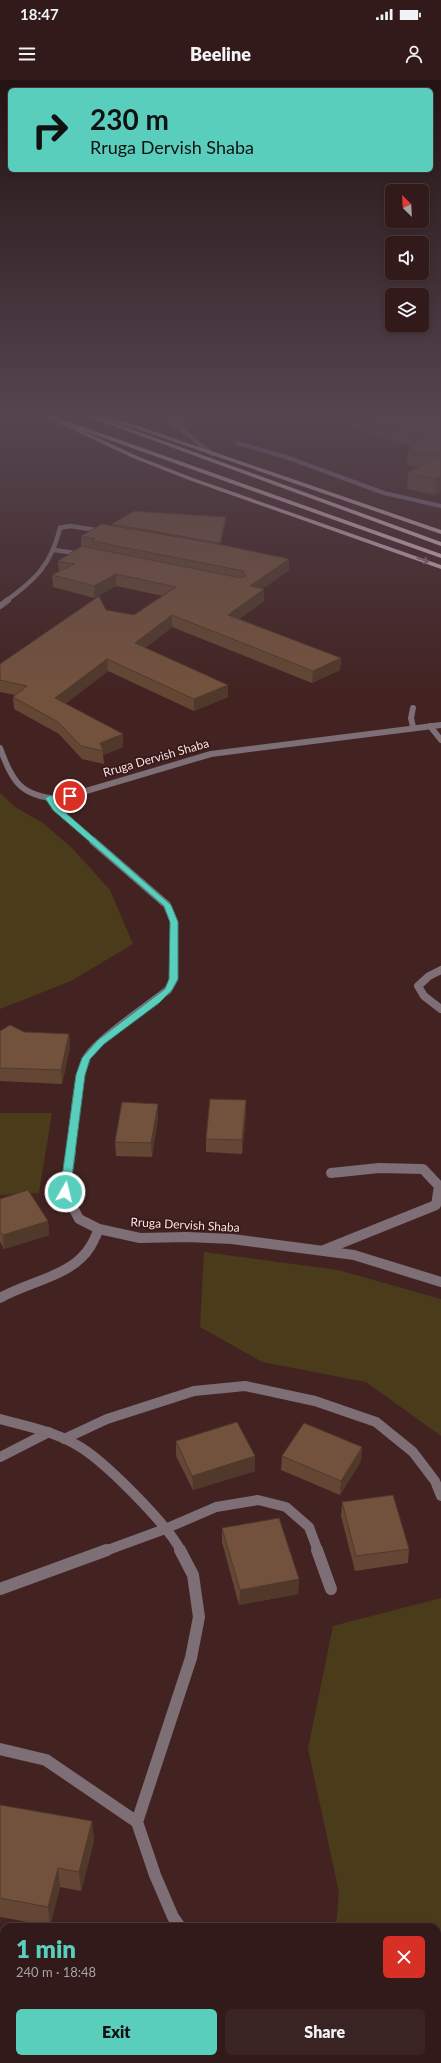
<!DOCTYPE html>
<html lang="en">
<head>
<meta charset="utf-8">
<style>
  body { margin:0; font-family:Lato,sans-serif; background:#3a2323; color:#f1f3f6; height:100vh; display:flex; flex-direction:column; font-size:15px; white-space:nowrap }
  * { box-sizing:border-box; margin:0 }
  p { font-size:13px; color:#a8a1a2 }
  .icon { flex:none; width:22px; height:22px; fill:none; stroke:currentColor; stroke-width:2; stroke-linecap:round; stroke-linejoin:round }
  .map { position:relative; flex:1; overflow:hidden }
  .drawer { position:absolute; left:0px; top:1843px; width:441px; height:140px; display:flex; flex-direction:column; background:#321a1a; border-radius:12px 12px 0 0; box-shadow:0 2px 6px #0003,0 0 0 1px #4d3839 }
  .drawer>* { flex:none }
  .top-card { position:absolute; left:8px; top:8px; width:425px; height:84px; border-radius:6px; box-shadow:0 2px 6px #0003,0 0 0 1px #4d3839; background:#5acebd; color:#111; overflow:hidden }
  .needle { width:26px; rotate:336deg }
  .fabs { position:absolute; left:385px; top:104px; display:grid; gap:8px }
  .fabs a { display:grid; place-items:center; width:44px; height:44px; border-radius:6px; background:#321a1a; box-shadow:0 2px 6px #0003,0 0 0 1px #4d3839; font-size:20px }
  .pin { position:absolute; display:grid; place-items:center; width:34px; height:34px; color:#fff; margin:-17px; border:2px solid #fff; border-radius:50%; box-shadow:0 1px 4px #0007 }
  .me { position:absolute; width:44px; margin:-22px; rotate:8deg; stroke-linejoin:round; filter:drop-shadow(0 0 3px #0008) }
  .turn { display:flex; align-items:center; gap:14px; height:84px; padding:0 16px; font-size:18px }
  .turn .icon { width:52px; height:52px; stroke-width:2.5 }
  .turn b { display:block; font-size:28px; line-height:34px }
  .round { display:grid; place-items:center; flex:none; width:42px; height:42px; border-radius:6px; background:#3a2323 }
  .overview { display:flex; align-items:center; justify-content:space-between; height:68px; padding:0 16px }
  h1 { font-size:24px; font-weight:800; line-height:30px; color:#5acebd }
  .action { display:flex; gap:8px; margin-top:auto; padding:8px 16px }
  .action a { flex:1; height:46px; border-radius:6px; background:#5acebd; color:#111; font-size:16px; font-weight:800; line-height:46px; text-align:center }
  .action a+a { background:#3a2323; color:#f1f3f6 }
  .status { display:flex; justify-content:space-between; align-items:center; height:28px; padding:0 20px; background:#321a1a; direction:ltr }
  .status svg { height:11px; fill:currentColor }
  header { display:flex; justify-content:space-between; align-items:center; height:52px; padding:0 16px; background:#321a1a; font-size:18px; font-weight:800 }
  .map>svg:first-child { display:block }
  .green { fill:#4a3b1a }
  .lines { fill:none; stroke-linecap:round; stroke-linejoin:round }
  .stream { stroke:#897190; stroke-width:4 }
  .service-far3 { stroke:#7e6e75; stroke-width:4.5 }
  .service-far2 { stroke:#7e6e75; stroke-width:6 }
  .service-far1 { stroke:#7e6e75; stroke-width:10 }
  .service { stroke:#7e6e75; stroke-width:12 }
  .minor-far4 { stroke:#7e6e75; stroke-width:4.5 }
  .minor-far3 { stroke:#7e6e75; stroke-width:6 }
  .minor-far2 { stroke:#7e6e75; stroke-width:8 }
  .minor-far1 { stroke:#7e6e75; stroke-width:10 }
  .minor { stroke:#7e6e75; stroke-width:12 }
  .tertiary { stroke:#7e6e75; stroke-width:6 }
  .trunk { fill:#debbca; fill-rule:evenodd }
  .motorway { fill:#eec8d8; fill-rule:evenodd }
  .wall { fill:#634734 }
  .shaded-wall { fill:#50392b }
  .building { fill:#73523d; stroke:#50392b }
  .oneway { stroke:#8b6a72 }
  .route { fill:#5acebd; stroke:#3a867b }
  .labels { text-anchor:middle; stroke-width:3.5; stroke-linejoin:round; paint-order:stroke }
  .street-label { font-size:12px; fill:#f9e3e2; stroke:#381919 }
</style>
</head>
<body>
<div class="status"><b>18:47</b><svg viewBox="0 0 49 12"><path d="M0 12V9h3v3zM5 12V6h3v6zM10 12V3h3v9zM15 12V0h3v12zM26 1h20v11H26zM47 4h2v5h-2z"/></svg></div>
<header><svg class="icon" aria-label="menu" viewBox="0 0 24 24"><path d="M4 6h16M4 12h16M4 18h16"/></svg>Beeline<svg class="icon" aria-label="person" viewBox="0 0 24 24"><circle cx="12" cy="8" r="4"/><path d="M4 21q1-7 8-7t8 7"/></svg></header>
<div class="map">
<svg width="441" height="1983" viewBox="0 0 441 1983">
  <rect width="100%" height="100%" fill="#422322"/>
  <g class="green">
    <path d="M0,713L15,727L43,743L73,769L110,810L133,864L71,901L0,929Z"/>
    <path d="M0,1033H52L39,1113L0,1115Z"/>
    <path d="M204,1172L338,1190L441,1219V1356L366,1302L262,1282L200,1247Z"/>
    <path d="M441,1518V1926L437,1925V1847H336L339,1812L308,1669L333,1546Z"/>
  </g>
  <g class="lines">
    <path class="stream" d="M237,363L286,377L384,413L441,426"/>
    <g class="service-far3">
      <path d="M161,333L212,374"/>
      <path d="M182,349L180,336L186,333"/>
      <path d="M60,448L70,446L102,451"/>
      <path d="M54,470L82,474"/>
    </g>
    <g class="service-far2">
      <path d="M413,628L411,638L413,647"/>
      <path d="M430,646L441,660"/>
    </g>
    <g class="service-far1">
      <path d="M324,1170L436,1125L439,1106L423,1089L379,1088L331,1093"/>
      <path d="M64,1359L107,1339L194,1311L245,1306L315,1321L376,1342L413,1372L435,1401L441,1416"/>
      <path d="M0,1377L49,1352"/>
      <path d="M105,1471L165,1449L216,1427L258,1420L286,1427L309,1447L318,1471"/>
    </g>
    <g class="service">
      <path d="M317,1470L331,1509"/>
      <path d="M0,1509L107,1470"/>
      <path d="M0,1669L46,1680L137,1742"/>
      <path d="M0,1876H4"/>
    </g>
    <path class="minor-far4" d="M6,521C36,499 51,485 60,448"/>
    <g class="minor-far3">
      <path d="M0,526L8,520"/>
      <path d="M49,718L56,729L95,762"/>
    </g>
    <g class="minor-far2">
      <path d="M441,890L429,896L418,906L424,916L441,929"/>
      <path d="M70,1072C74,1049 76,997 86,979C94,962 150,924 168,910L174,899V842L167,825L93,761"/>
    </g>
    <g class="minor-far1">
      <path d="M71,1071L65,1112L79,1139L99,1149L140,1158L187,1157L232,1159L354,1175L441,1202"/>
      <path d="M0,1218C24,1204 62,1197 81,1178C90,1170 94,1160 99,1149"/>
      <path d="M0,1339C25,1346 52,1351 75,1364C102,1378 167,1444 181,1471"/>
    </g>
    <g class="minor">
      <path d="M180,1847L173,1837L155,1795L137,1742L191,1578L199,1537L193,1495L180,1470"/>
      <path d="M437,1958L441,1959"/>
    </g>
    <path class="tertiary" d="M0,668C13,702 20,716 59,719L211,674L441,645"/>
    <g class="trunk">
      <path d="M37,333H45L137,376L193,398L441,485V489L189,400L133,378Z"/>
      <path d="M81,333H91L141,347L441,450V454L137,349Z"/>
    </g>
    <g class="motorway">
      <path d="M78,333H87L441,462V466Z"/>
      <path d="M47,334L441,474V478L45,337L44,336Z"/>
    </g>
  </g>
  <g class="wall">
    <path d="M344,333H441V411L435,415L407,409L408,393L418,387L407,385L408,370L412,367L374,356L344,341Z"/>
    <path d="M226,442L220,465L289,490L262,509L264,521L239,539L341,578L340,590L312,603L172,547L145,568L228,617L194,631L108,591L65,624L123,654V667L103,675L104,684L82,679L59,654L14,629L13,617L15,615L0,612V584L106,530L134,535L163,516L116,506L94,518L53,507L52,495L60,492H59L58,481L81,467V456L112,446V444Z"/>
    <path d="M0,951L69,954L70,967L62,1004L0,1001Z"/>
    <path d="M246,1020V1034L242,1074L206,1072V1059Z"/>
    <path d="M158,1024V1037L152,1077L116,1076L115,1062Z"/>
    <path d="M0,1119L48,1141L49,1155L4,1169L0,1162Z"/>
    <path d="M176,1361L255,1376V1391L193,1410L176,1376Z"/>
    <path d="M362,1367L361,1381L340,1415L281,1390L282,1376Z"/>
    <path d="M342,1422L409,1469L408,1483L355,1491L341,1436Z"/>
    <path d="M222,1448L299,1499L298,1514L239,1525L222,1462Z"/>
    <path d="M0,1725L92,1741L94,1761L81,1811L60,1807L50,1846L0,1837Z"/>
  </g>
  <g class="shaded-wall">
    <path d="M441,396V411L435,415L436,399Z"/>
    <path d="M226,437V442L220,468V463Z"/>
    <path d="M289,479V490L250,518V506Z"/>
    <path d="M116,494V506L94,518V506Z"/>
    <path d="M264,509V521L228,546V535Z"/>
    <path d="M172,535V547L135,575V563Z"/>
    <path d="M341,578L340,590L312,603L313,591Z"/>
    <path d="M107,579L108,591L56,631L55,618Z"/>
    <path d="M228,605V617L194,631V619Z"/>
    <path d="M123,654V667L103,675V671L100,663Z"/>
    <path d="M69,954L70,967L62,1004L61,990Z"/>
    <path d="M246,1020V1034L242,1074V1060Z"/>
    <path d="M158,1024V1037L152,1077L151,1063Z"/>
    <path d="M48,1141L49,1155L4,1169L3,1155Z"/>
    <path d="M362,1367L361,1381L340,1415L341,1401Z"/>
    <path d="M255,1376V1391L193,1410L192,1396Z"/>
    <path d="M299,1499L298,1514L239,1525L240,1510Z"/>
    <path d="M92,1741L94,1761L81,1811L79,1792Z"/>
    <path d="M58,1788L60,1807L50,1846L48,1827Z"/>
    <path d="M4,1945V1974L1,1983H0V1958Z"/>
  </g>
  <g class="building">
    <path d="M358,333H441V396L436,399L408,393L439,375L408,370L429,356L375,341Z"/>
    <path d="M134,431L226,437L220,463L112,444Z"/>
    <path d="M102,444L218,464L289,479L250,506L264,509L228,535L341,578L313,591L172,535L135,563L228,605L194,619L107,579L55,618L123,654L100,663L103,671L81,666L58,642L13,617L27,606L0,600V584L99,516L106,530L134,535L176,507L116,494L94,506L52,495L75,484L58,481L82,466L241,498L246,496L243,491L92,461L95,459L81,456Z"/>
    <path d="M10,945L24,952L69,954L61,990L0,988V951Z"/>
    <path d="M210,1019L246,1020L242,1060L206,1059Z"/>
    <path d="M122,1022L158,1024L151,1063L115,1062Z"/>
    <path d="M28,1110L48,1141L3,1155L0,1151V1119Z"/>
    <path d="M237,1342L255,1376L192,1396L176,1361Z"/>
    <path d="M304,1343L362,1367L341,1401L282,1376Z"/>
    <path d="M393,1415L409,1469L356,1476L342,1422Z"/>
    <path d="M279,1438L299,1499L240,1510L222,1448Z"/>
    <path d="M0,1725L92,1741L79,1792L58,1788L48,1827L0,1818Z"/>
    <path d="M0,1883H4V1945L0,1958Z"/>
  </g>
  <defs><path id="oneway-shaft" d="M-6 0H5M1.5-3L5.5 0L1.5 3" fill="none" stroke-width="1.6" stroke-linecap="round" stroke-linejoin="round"/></defs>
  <use class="oneway" href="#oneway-shaft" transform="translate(423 480) rotate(20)"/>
  <linearGradient id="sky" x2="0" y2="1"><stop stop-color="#241313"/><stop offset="0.55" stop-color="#54454f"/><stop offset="1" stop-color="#54454f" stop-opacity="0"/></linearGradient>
  <rect width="441" height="611" fill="url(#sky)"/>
  <path class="route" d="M70,714L73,715V718L54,720L59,727L171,825L178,842V899L172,910L159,923L104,964L90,979L85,995L70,1112L65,1116L60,1112L76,995L82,978L98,960L165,909L169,899L170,842L164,826L53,730L45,718L49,716Z"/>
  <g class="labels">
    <g class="street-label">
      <text transform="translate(156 678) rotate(-16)" y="4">Rruga Dervish Shaba</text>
      <text transform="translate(185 1145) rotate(3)" y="4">Rruga Dervish Shaba</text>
    </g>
  </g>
</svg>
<div class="fabs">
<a><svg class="needle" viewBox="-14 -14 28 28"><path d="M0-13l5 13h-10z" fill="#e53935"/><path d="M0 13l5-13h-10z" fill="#a8a1a2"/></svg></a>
<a><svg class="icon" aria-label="sound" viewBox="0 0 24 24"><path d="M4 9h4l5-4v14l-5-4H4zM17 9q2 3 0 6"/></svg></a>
<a><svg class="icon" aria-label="layers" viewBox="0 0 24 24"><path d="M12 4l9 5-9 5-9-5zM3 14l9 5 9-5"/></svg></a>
</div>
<div class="pin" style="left:70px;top:716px;background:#d93025"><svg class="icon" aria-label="arrive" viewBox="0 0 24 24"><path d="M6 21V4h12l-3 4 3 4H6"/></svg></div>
<svg class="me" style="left:65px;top:1112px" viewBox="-20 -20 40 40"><circle r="17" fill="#5acebd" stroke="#fff" stroke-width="3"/><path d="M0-11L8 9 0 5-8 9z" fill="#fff"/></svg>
<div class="top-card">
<div class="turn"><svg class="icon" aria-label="right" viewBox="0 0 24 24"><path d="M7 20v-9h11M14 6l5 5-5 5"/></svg><div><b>230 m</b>Rruga Dervish Shaba</div></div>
</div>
<section class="drawer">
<div class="overview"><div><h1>1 min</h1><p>240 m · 18:48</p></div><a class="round" style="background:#d93025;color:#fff"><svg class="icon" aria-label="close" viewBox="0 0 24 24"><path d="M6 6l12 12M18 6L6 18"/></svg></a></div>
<div class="action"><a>Exit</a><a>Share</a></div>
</section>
</div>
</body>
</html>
